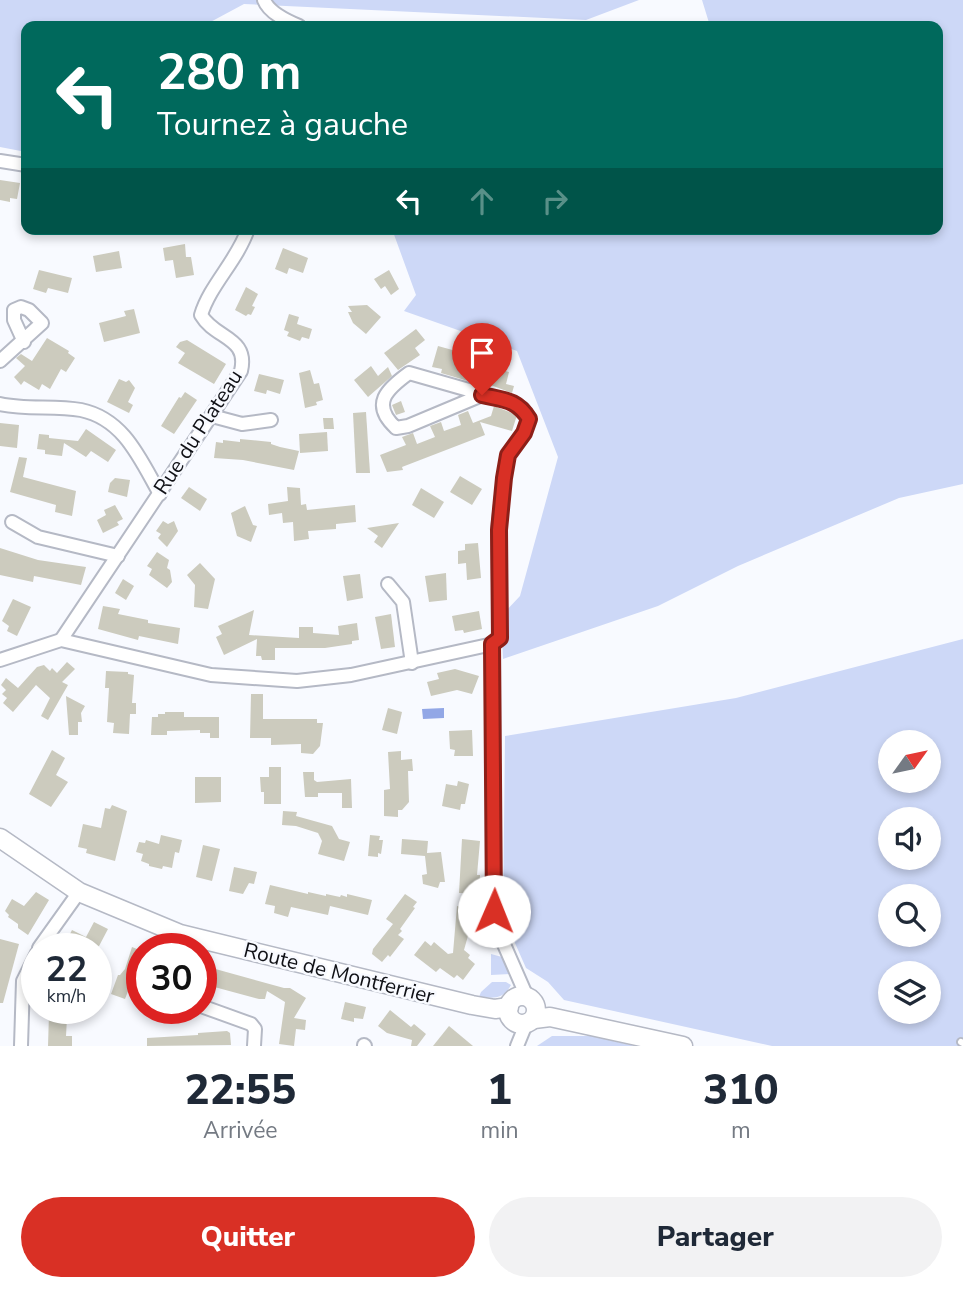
<!DOCTYPE html>
<html lang="fr">
<head>
<meta charset="utf-8">
<style>
  body { margin:0; font-family:"Nunito Sans",sans-serif; background:#f2f2f3; color:#1f2937; height:100vh; display:flex; flex-direction:column; font-size:26px; white-space:nowrap }
  * { box-sizing:border-box; margin:0 }
  p { font-size:23px; color:#747a83 }
  .icon { flex:none; width:38px; height:38px; fill:none; stroke:currentColor; stroke-width:2; stroke-linecap:round; stroke-linejoin:round }
  .map { position:relative; height:1046px; overflow:hidden }
  .details { display:flex; flex-direction:column; background:#fff; flex:1 }
  .details>* { flex:none }
  .guide { position:absolute; left:21px; top:21px; width:922px; height:214px; border-radius:14px; box-shadow:0 4px 10px #0003; background:#00695c; color:#fff; overflow:hidden }
  .needle { width:46px; rotate:57deg }
  .fabs { position:absolute; left:878px; top:730px; display:grid; gap:14px }
  .fabs a { display:grid; place-items:center; width:63px; height:63px; border-radius:50%; background:#fff; box-shadow:0 4px 10px #0003; font-size:35px }
  .speed { position:absolute; left:21px; top:933px; display:flex; gap:14px; font-size:35px; font-weight:700; text-align:center }
  .speed>* { display:grid; place-content:center; width:91px; height:91px; border-radius:50%; background:#fff; box-shadow:0 4px 10px #0003; line-height:1 }
  .speed small { font-size:18px; font-weight:400 }
  .speed .limit { border:10px solid #d22; background:#fff; color:#111 }
  .pin { position:absolute; display:grid; place-items:center; width:60px; height:60px; color:#fff; margin:-72px -30px; border-radius:50% 50% 50% 0; rotate:-45deg; box-shadow:0 0 7px #0007 }
  .pin .icon { rotate:45deg }
  .me { position:absolute; width:77px; margin:-38px; rotate:1deg; stroke-linejoin:round; filter:drop-shadow(0 0 5px #0008) }
  .turn { display:flex; align-items:center; gap:24px; height:147px; padding:0 21px; font-size:32px }
  .turn .icon { width:91px; height:91px; stroke-width:2.5 }
  .turn b { display:block; font-size:49px; line-height:60px }
  .lanes { display:flex; align-items:center; height:66px; padding:0 21px; background:#0003; justify-content:center; gap:35px; direction:ltr }
  .lanes .off { opacity:.35 }
  .eta { display:flex; justify-content:space-evenly; align-items:center; height:119px; text-align:center }
  .eta b { font-size:42px; font-weight:800; line-height:49px }
  .primary-button { display:flex; gap:14px; margin-top:auto; padding:14px 21px }
  .primary-button a { flex:1; height:80px; border-radius:42px; background:#d93025; color:#fff; font-size:28px; font-weight:800; line-height:80px; text-align:center }
  .primary-button a+a { background:#f2f2f3; color:#1f2937 }
  .map>svg:first-child { display:block }
  .green { fill:#cdd8f7; fill-rule:evenodd }
  .water { fill:#92a7e6 }
  .building { fill:#cccbbe }
  .lines { fill:none; stroke-linecap:round; stroke-linejoin:round }
  .lane-casing { stroke:#b5b9c5; stroke-width:10 }
  .street-casing { stroke:#b5b9c5; stroke-width:16 }
  .secondary-casing { stroke:#b5b9c5; stroke-width:21 }
  .lane { stroke:#fff; stroke-width:6 }
  .street { stroke:#fff; stroke-width:12 }
  .secondary { stroke:#fff; stroke-width:18 }
  .route-casing { stroke:#8d1f18; stroke-width:18 }
  .route { stroke:#d93025; stroke-width:12 }
  .labels { text-anchor:middle; stroke-width:5; stroke-linejoin:round; paint-order:stroke }
  .street-label { font-size:21px; fill:#101116; stroke:#f8faff }
</style>
</head>
<body>
<div class="map">
<svg width="963" height="1046" viewBox="0 0 963 1046">
  <rect width="100%" height="100%" fill="#f8faff"/>
  <g class="green">
    <path d="M0,0H639L586,20L244,4L203,26H26V152L0,147Z"/>
    <path d="M702,0H963V484L899,498L738,566L658,606L503,659L501,616L520,596L558,457L517,351L404,311L416,295L392,229H938V26H710Z"/>
    <path d="M963,639V1046H772L564,1000L548,982L526,968L503,916L505,736L736,698ZM891,742H929V780H891ZM891,819H929V858H891ZM891,896H929V934H891ZM891,973H929V1012H891Z"/>
    <path d="M491,954L502,957L510,974L491,975Z"/>
    <path d="M492,982H506L511,985C503,1000 494,998 479,997L481,992Z"/>
    <path d="M552,1036H591L635,1046H537Z"/>
  </g>
  <path class="water" d="M444,708V718L423,719L422,709Z"/>
  <g class="building">
    <path d="M0,180L20,183L17,199L10,198V202L0,200Z"/>
    <path d="M185,244L186,257H191L194,275L176,278L173,260L165,261L163,248Z"/>
    <path d="M283,248L308,258L303,273L289,268L287,274L275,269Z"/>
    <path d="M119,251L122,268L96,272L93,256Z"/>
    <path d="M39,270L72,278L68,293L48,288L46,293L33,289Z"/>
    <path d="M389,270L399,289L391,295L385,286L381,289L374,279Z"/>
    <path d="M246,287L258,294L252,306L255,307L251,315L248,314L246,316L235,310Z"/>
    <path d="M367,305L381,317L366,334L353,323L348,312H352L348,306Z"/>
    <path d="M134,309L140,333L104,342L99,323L126,316L124,311Z"/>
    <path d="M289,314L299,317L297,324L312,329L309,339L302,337L300,341L287,336L289,332L284,330Z"/>
    <path d="M416,329L425,340L415,348L420,355L398,370L384,353Z"/>
    <path d="M47,338L69,351L68,353L75,358L66,372L61,369L50,389L42,384L39,390L24,381L21,385L14,377L25,366L16,358L21,354L32,361Z"/>
    <path d="M187,340L226,364L214,384L178,363L185,353L176,347L180,342Z"/>
    <path d="M438,346L456,351L455,356L481,363L482,359L499,364L498,369L509,372L506,384L514,386L512,393L469,377L468,381L441,373L442,369L432,367Z"/>
    <path d="M371,366L378,376L388,367L392,376L368,397L354,380Z"/>
    <path d="M310,370L314,384L319,383L323,400L316,402L317,405L305,408L299,373Z"/>
    <path d="M259,374L284,380L280,394L267,390L266,394L254,391Z"/>
    <path d="M119,379L126,382L129,380L135,388L128,402L133,405L129,413L107,402Z"/>
    <path d="M185,392L197,400L174,434L161,426L179,397L181,398Z"/>
    <path d="M401,401L405,412L396,415L392,405Z"/>
    <path d="M494,406L517,415L512,431L480,422L485,435L402,467L403,470L387,472L380,455L406,445L402,437L413,433L417,444L435,437L430,426L441,422L444,431L461,425L458,415L468,411L473,423L491,416Z"/>
    <path d="M366,412L370,473H356L353,413Z"/>
    <path d="M323,418H333L334,429H324Z"/>
    <path d="M0,423L19,425L17,448L0,446Z"/>
    <path d="M86,429L116,450L108,462L91,451L86,457L64,443L62,456L45,454V450L37,449L39,434L49,435V438L78,441Z"/>
    <path d="M327,432L328,451L300,453L299,434Z"/>
    <path d="M240,439L271,442V444L280,447L299,451L294,470L243,460L214,458L216,442L223,443V440L240,442Z"/>
    <path d="M19,457L27,458L23,477L76,491L72,516L55,512L56,505L10,492Z"/>
    <path d="M460,476L482,489L472,505L450,492Z"/>
    <path d="M115,478L130,480L127,497L108,492L110,483Z"/>
    <path d="M189,487L207,499L200,511L181,498Z"/>
    <path d="M287,487L300,488L301,505L306,504L307,510L355,505L356,522L336,524V529L308,531L309,539L294,541L293,522L283,523L282,513L269,515L268,504L288,501Z"/>
    <path d="M421,488L444,502L434,518L412,505Z"/>
    <path d="M115,505L123,519L117,522L119,525L103,533L97,520L106,515L104,510Z"/>
    <path d="M245,506L253,525L257,526L251,542L237,536L231,513Z"/>
    <path d="M163,521L168,524L174,521L178,531L167,547L158,538L161,534L156,531Z"/>
    <path d="M399,523L382,548L374,542L378,536L367,528Z"/>
    <path d="M478,543L481,578L467,580L466,563L458,564V551L465,550V544Z"/>
    <path d="M0,548L38,560L86,567L81,585L34,576L33,582L0,575Z"/>
    <path d="M157,552L169,560L167,568L170,570L172,582L167,588L149,575L152,569L147,566Z"/>
    <path d="M200,563L215,579L208,609L194,607L195,585L187,575Z"/>
    <path d="M446,573L447,600L429,602L425,576Z"/>
    <path d="M360,574L363,598L347,601L343,576Z"/>
    <path d="M123,579L134,586L126,600L115,593Z"/>
    <path d="M13,599L31,607L17,636L7,631L9,626L2,621Z"/>
    <path d="M103,606L120,609L118,614L148,620V623L180,628L178,644L139,636L138,640L98,629Z"/>
    <path d="M254,610L249,635L299,638V627H313V633L339,635L338,626L357,623L359,640L352,641V644L325,648H275V660H262L261,656H256L257,639L224,655L216,637L222,634L218,626Z"/>
    <path d="M479,611L482,629L464,633L463,630L455,631L452,616Z"/>
    <path d="M391,614L395,647L381,649L375,617Z"/>
    <path d="M67,662L75,669L62,682L68,685L48,720L41,716L50,698L36,685L13,712L3,703L7,698L2,694L6,690L1,685L6,678L18,688L37,667L44,665L50,671L52,668L57,673Z"/>
    <path d="M455,669L479,676L472,694L457,690L431,696L427,682L439,679L437,673Z"/>
    <path d="M106,671L128,672V674L134,675L132,703H136V714H130L129,734L113,733L114,723L107,722L109,688H105Z"/>
    <path d="M251,694H263V719H317V723H323L320,746L313,754L301,753V744L271,745V738H250Z"/>
    <path d="M66,696L85,706L81,713L82,722H78V735H69Z"/>
    <path d="M388,708L402,712L397,734L382,730Z"/>
    <path d="M165,712H184V717H219V738H210V733H200V730L167,731V735H151L152,717H158V714H165Z"/>
    <path d="M472,730L473,756H454L455,750L450,749L449,731Z"/>
    <path d="M52,750L65,758L56,775L68,782L51,807L29,794Z"/>
    <path d="M401,751V760L412,759L413,771H408L409,802L402,810H398V817L384,816V790L390,789L388,752Z"/>
    <path d="M269,767H281V804H264V792H261L260,777H269Z"/>
    <path d="M303,772H314V780L317,782L351,779L352,808H342V793H318V797H305Z"/>
    <path d="M195,777H221V802L195,803Z"/>
    <path d="M458,781L469,784L465,804H461L460,810L442,806L446,784L457,786Z"/>
    <path d="M112,805L127,811L115,861L86,853L87,849L78,847L83,824L101,828L105,808L110,809Z"/>
    <path d="M283,811L297,812L296,816L332,826L339,839L350,842L344,861L318,854L322,841L318,833L296,826L282,825Z"/>
    <path d="M161,835L182,840L179,853L175,852L172,868L163,866L162,869L149,866V864L141,861L143,854L136,852L139,842L145,843L146,840L159,844Z"/>
    <path d="M370,835L380,836L379,840H383L381,854L378,853V857L368,856Z"/>
    <path d="M402,839L428,841L427,853L441,852L445,882H440L438,888L423,884L422,875L427,874L425,856L401,854Z"/>
    <path d="M462,839L480,841L477,875H480L479,894L459,893Z"/>
    <path d="M203,845L220,849L212,881L196,877Z"/>
    <path d="M234,867L257,872L254,884L249,883L243,894L229,891Z"/>
    <path d="M270,885L308,894V892L326,896V894L340,897L341,895L347,897V894L372,900L368,915L330,906L328,915L291,907L288,917L274,913L275,906L265,904Z"/>
    <path d="M36,892L49,900L28,935L18,928V924L8,917L9,915L5,911L12,899L24,906Z"/>
    <path d="M405,894L417,902L413,907L415,908L400,929L402,931L398,935L404,939L390,957L388,955L382,962L372,954L373,949L393,924L386,919Z"/>
    <path d="M457,906L475,911L464,950L470,955L468,958L475,964L463,980L457,975L454,978L440,968L436,972L414,955L425,941L431,946L434,942L448,954L453,953Z"/>
    <path d="M94,922L108,929L98,948H63L72,930L86,937Z"/>
    <path d="M0,939L19,944L3,1003H0Z"/>
    <path d="M132,947L142,951V970L137,968L125,999L111,994L118,975H120L125,969Z"/>
    <path d="M201,965L284,988H290L306,998L294,1018L306,1020L305,1030L296,1029L294,1046L279,1044L285,1002L267,991L265,999H259L207,985L208,982L201,980Z"/>
    <path d="M345,1002L366,1007L363,1019L354,1018V1022L341,1019Z"/>
    <path d="M390,1010L411,1027L414,1024L426,1034L417,1046H411L412,1040L387,1033L378,1026Z"/>
    <path d="M49,1014L63,1015V1017L67,1018L66,1036H72V1046H48Z"/>
    <path d="M449,1026L473,1046H433Z"/>
    <path d="M227,1031L230,1033L231,1045L147,1046V1038L198,1035V1033Z"/>
  </g>
  <g class="lines">
    <defs>
      <path id="lane" d="M961,1042L963,1043"/>
      <g id="street">
        <path d="M264,0C269,13 287,21 299,26"/>
        <path d="M0,161L26,165"/>
        <path d="M0,361L42,323L29,310L21,307L14,310V320L24,342"/>
        <path d="M0,404C26,410 55,405 81,410C124,419 140,459 160,494"/>
        <path d="M212,416L242,424L271,420"/>
        <path d="M12,522L38,537L118,556"/>
        <path d="M388,584L403,602L412,663"/>
        <path d="M61,640L241,371C249,337 215,339 201,315C210,285 237,261 248,229"/>
        <path d="M493,644L494,911L499,933L527,997"/>
        <path d="M0,660L61,640L211,675L297,681L351,675L493,644L500,638L498,530L504,478L508,455L524,433L529,419L523,409L514,403L409,373C387,389 370,404 396,428L408,426L482,395"/>
        <path d="M39,948L79,892"/>
        <path d="M173,948L180,934"/>
        <path d="M201,1006L251,1024L255,1029L254,1046"/>
        <path d="M364,1045L365,1046"/>
        <path d="M21,1046L23,981L37,953"/>
        <path d="M517,1046L526,1024"/>
      </g>
      <g id="secondary">
        <path d="M0,838L79,892L180,934L472,1005L495,1009L509,1007"/>
        <circle cx="522" cy="1010" r="14"/>
        <path d="M534,1019L550,1017L683,1046"/>
      </g>
    </defs>
    <use href="#lane" class="lane-casing"/>
    <use href="#street" class="street-casing"/>
    <use href="#secondary" class="secondary-casing"/>
    <use href="#lane" class="lane"/>
    <use href="#street" class="street"/>
    <use href="#secondary" class="secondary"/>
  </g>
  <g class="lines">
    <defs>
      <path id="route" d="M482,395C503,400 517,399 529,419L524,433L508,455L504,478L499,530L500,638L492,644L494,911"/>
    </defs>
    <use href="#route" class="route-casing"/>
    <use href="#route" class="route"/>
  </g>
  <g class="labels">
    <g class="street-label">
      <text transform="translate(198 432) rotate(-57)" y="7">Rue du Plateau</text>
      <text transform="translate(339 973) rotate(14)" y="7">Route de Montferrier</text>
    </g>
  </g>
</svg>
<div class="fabs">
<a><svg class="needle" viewBox="-14 -14 28 28"><path d="M0-13l5 13h-10z" fill="#e53935"/><path d="M0 13l5-13h-10z" fill="#747a83"/></svg></a>
<a><svg class="icon" aria-label="sound" viewBox="0 0 24 24"><path d="M4 9h4l5-4v14l-5-4H4zM17 9q2 3 0 6"/></svg></a>
<a><svg class="icon" aria-label="search" viewBox="0 0 24 24"><circle cx="10" cy="10" r="6"/><path d="M15 15l6 6"/></svg></a>
<a><svg class="icon" aria-label="layers" viewBox="0 0 24 24"><path d="M12 4l9 5-9 5-9-5zM3 14l9 5 9-5"/></svg></a>
</div>
<div class="speed"><div>22<small>km/h</small></div><div class="limit">30</div></div>
<div class="pin" style="left:482px;top:395px;background:#d93025"><svg class="icon" aria-label="arrive" viewBox="0 0 24 24"><path d="M6 21V4h12l-3 4 3 4H6"/></svg></div>
<svg class="me" style="left:494px;top:911px" viewBox="-20 -20 40 40"><circle r="19" fill="#fff"/><path d="M0-13L10 11 0 6-10 11z" fill="#d93025"/></svg>
<div class="guide">
<div class="turn"><svg class="icon" aria-label="left" viewBox="0 0 24 24"><path d="M17 20v-9H6M10 6l-5 5 5 5"/></svg><div><b>280 m</b>Tournez à gauche</div></div>
<div class="lanes"><svg class="icon" aria-label="left" viewBox="0 0 24 24"><path d="M17 20v-9H6M10 6l-5 5 5 5"/></svg><svg class="icon off" aria-label="ahead" viewBox="0 0 24 24"><path d="M12 20V5M6 11l6-6 6 6"/></svg><svg class="icon off" aria-label="right" viewBox="0 0 24 24"><path d="M7 20v-9h11M14 6l5 5-5 5"/></svg></div>
</div>
</div>
<section class="details">
<div class="eta">
<div><b>22:55</b><p>Arrivée</p></div>
<div><b>1</b><p>min</p></div>
<div><b>310</b><p>m</p></div>
</div>
<div class="primary-button"><a>Quitter</a><a>Partager</a></div>
</section>
</body>
</html>
